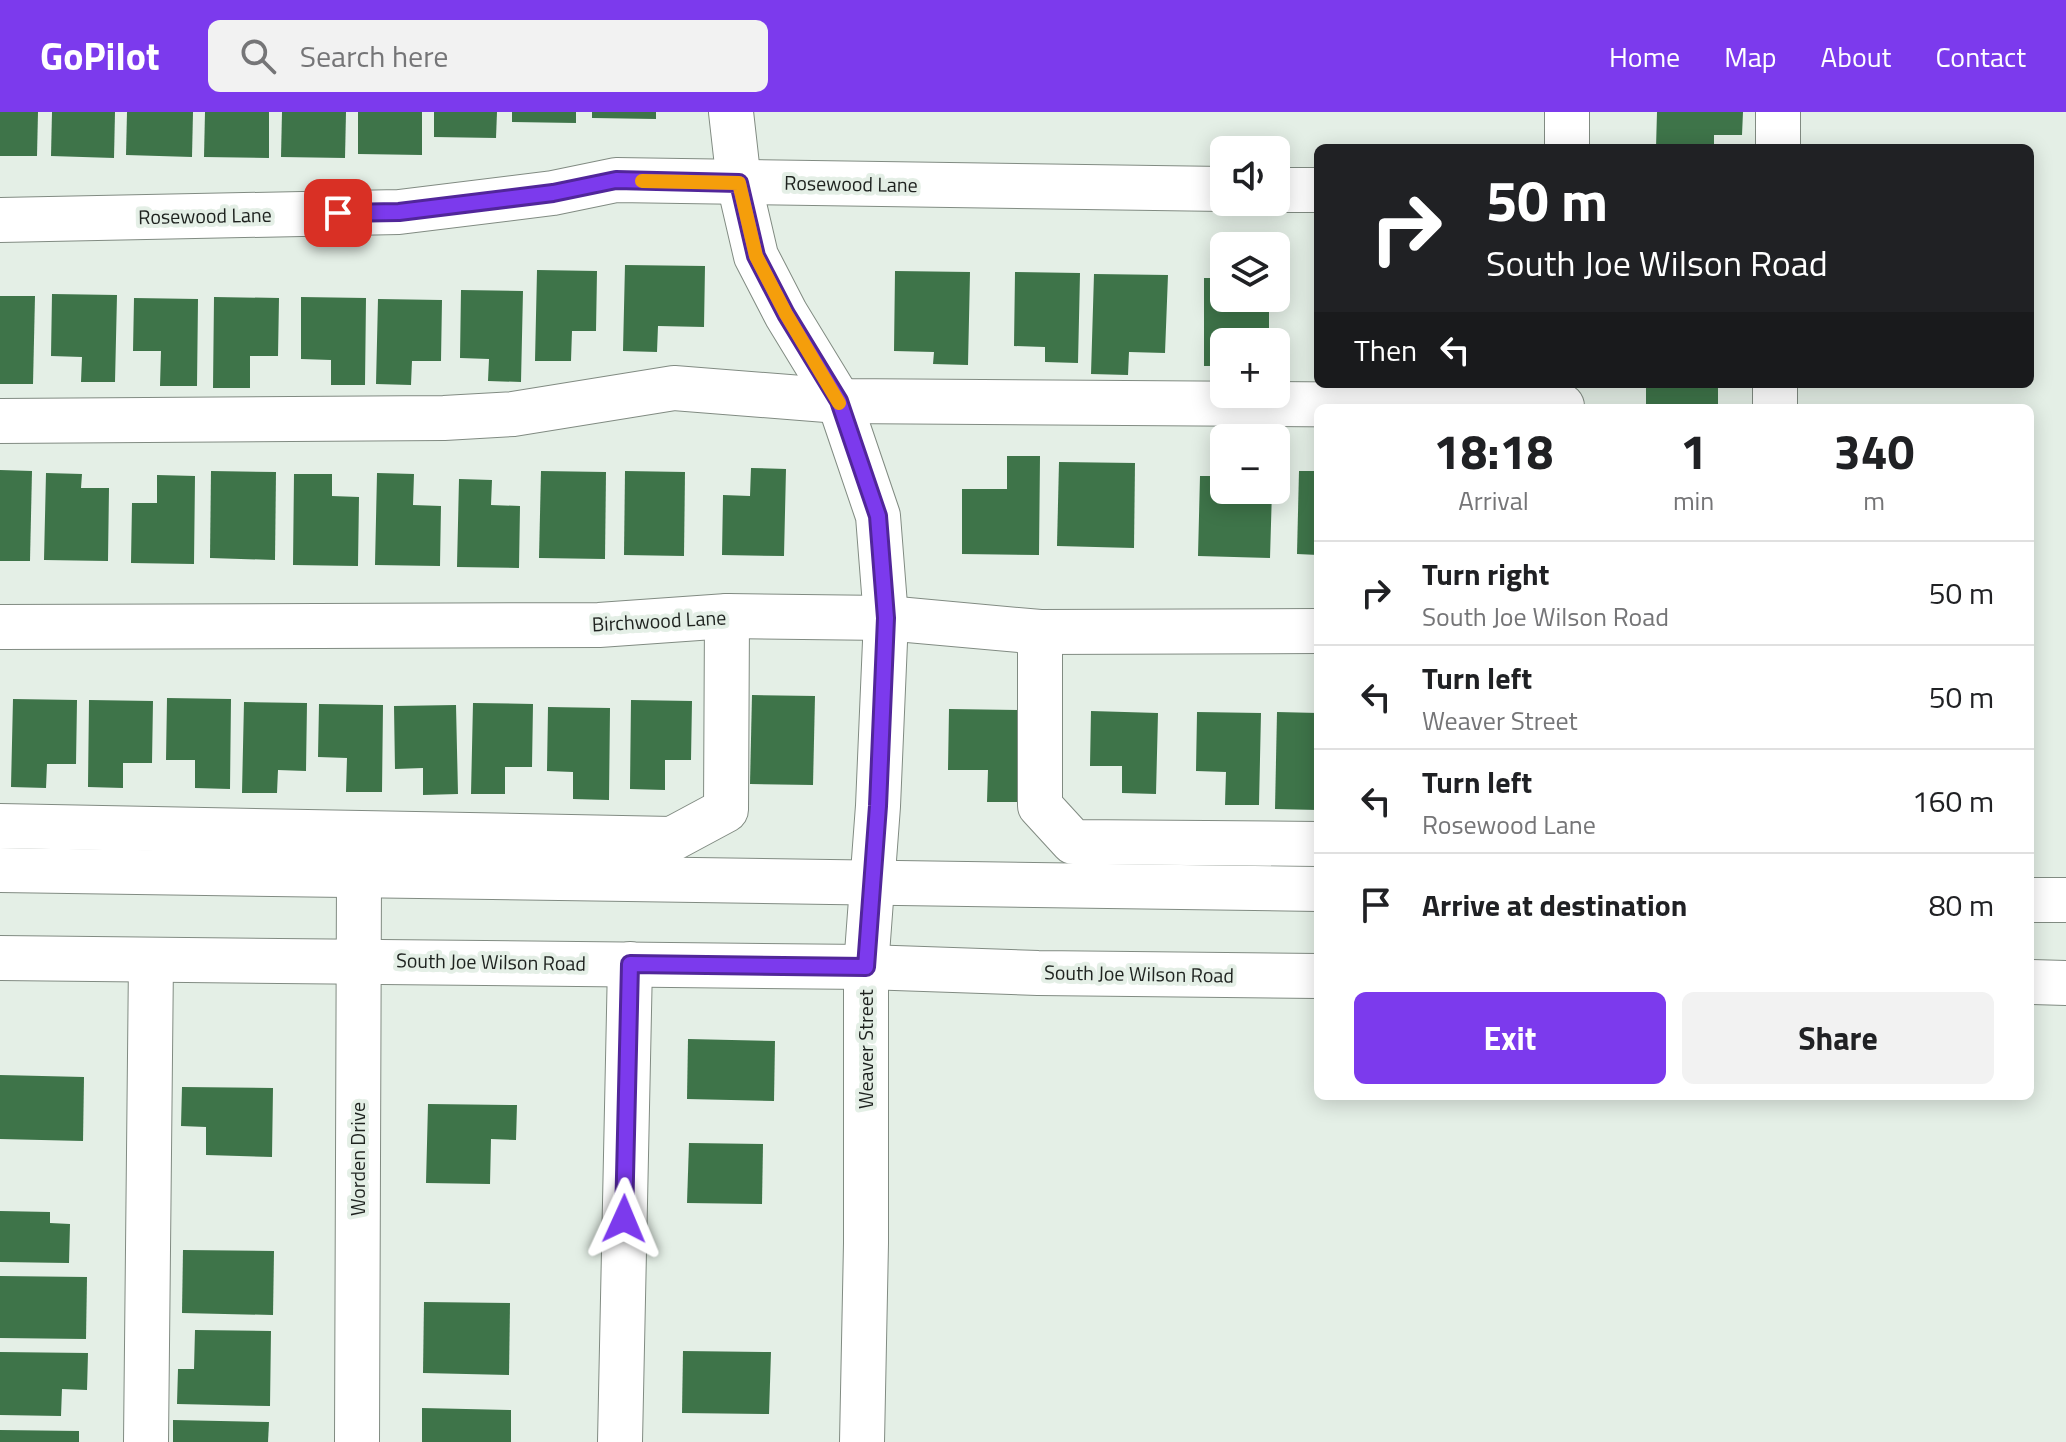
<!DOCTYPE html>
<html lang="en">
<head>
<meta charset="utf-8">
<style>
  body { margin:0; font-family:"Titillium Web",sans-serif; background:#f2f2f2; color:#202124; height:100vh; display:flex; flex-direction:column; font-size:30px; white-space:nowrap }
  * { box-sizing:border-box; margin:0 }
  p { font-size:26px; color:#757577 }
  .icon { flex:none; width:44px; height:44px; fill:none; stroke:currentColor; stroke-width:2; stroke-linecap:round; stroke-linejoin:round }
  .map { position:relative; flex:1; overflow:hidden }
  .panel { position:absolute; left:1314px; top:292px; width:720px; height:696px; display:flex; flex-direction:column; background:#fff; border-radius:12px; box-shadow:0 4px 20px #0003 }
  .panel>* { flex:none }
  .guide { position:absolute; left:1314px; top:32px; width:720px; height:244px; border-radius:12px; box-shadow:0 4px 20px #0003; background:#202124; color:#fff; overflow:hidden }
  .controls { position:absolute; left:1210px; top:24px; display:grid; gap:16px }
  .controls a { display:grid; place-items:center; width:80px; height:80px; border-radius:12px; background:#fff; box-shadow:0 4px 20px #0003; font-size:40px }
  .pin { position:absolute; display:grid; place-items:center; width:68px; height:68px; color:#fff; margin:-34px; border-radius:16px; box-shadow:0 4px 12px #0006 }
  .me { position:absolute; width:88px; margin:-44px; rotate:1deg; stroke-linejoin:round; filter:drop-shadow(0 0 6px #0008) }
  .turn { display:flex; align-items:center; gap:28px; height:168px; padding:0 40px; font-size:36px }
  .turn .icon { width:104px; height:104px; stroke-width:2.5 }
  .turn b { display:block; font-size:56px; line-height:68px }
  .then { display:flex; align-items:center; height:76px; padding:0 40px; background:#0003; gap:16px; font-size:30px }
  .eta { display:flex; justify-content:space-evenly; align-items:center; height:136px; text-align:center }
  .eta b { font-size:48px; font-weight:700; line-height:56px }
  .button { display:flex; gap:16px; margin-top:auto; padding:16px 40px }
  .button a { flex:1; height:92px; border-radius:12px; background:#7c3aed; color:#fff; font-size:32px; font-weight:700; line-height:92px; text-align:center }
  .button a+a { background:#f2f2f2; color:#202124 }
  ul { padding:0; list-style:none }
  li { display:flex; align-items:center; gap:24px; height:104px; padding:0 40px; border-top:2px solid #e0e0e0 }
  li div { flex:1 }
  li b { display:block; font-size:30px }
  li em { font-style:normal }
  header { display:flex; align-items:center; gap:48px; box-sizing:border-box; height:112px; padding:0 40px; background:#7c3aed; color:#fff }
  header strong { font-size:38px }
  nav { display:flex; gap:44px; margin-inline-start:auto; font-size:28px }
  .search { width:560px; height:72px; background:#f2f2f2; display:flex; align-items:center; gap:20px; box-sizing:border-box; padding:0 28px; border-radius:12px; color:#757577; font-size:30px }
  .map>svg:first-child { display:block }
  .building { fill:#3e7449 }
  .lines { fill:none; stroke-linecap:round; stroke-linejoin:round }
  .minor-casing { stroke:#818b82; stroke-width:46 }
  .major-casing { stroke:#818b82; stroke-width:46 }
  .minor { stroke:#fff; stroke-width:44 }
  .major { stroke:#fff; stroke-width:44 }
  .route-casing { stroke:#51269a; stroke-width:20 }
  .route { stroke:#7c3aed; stroke-width:14 }
  .slow { stroke:#f59e0b; stroke-width:14 }
  .labels { text-anchor:middle; stroke-width:8; stroke-linejoin:round; paint-order:stroke }
  .street-label { font-size:20px; fill:#1e221f; stroke:#e4efe6 }
</style>
</head>
<body>
<header>
<strong>GoPilot</strong>
<div class="search"><svg class="icon" aria-label="search" viewBox="0 0 24 24"><circle cx="10" cy="10" r="6"/><path d="M15 15l6 6"/></svg>Search here</div>
<nav><a>Home</a><a>Map</a><a>About</a><a>Contact</a></nav>
</header>
<div class="map">
<svg width="2066" height="1330" viewBox="0 0 2066 1330">
  <rect width="100%" height="100%" fill="#e4efe6"/>
  <g class="building">
    <path d="M0,0H38L37,44H0Z"/>
    <path d="M52,0H115L114,46L51,44Z"/>
    <path d="M127,0H193L192,45L126,43Z"/>
    <path d="M205,0H269V46L204,45Z"/>
    <path d="M282,0H346L345,46L281,45Z"/>
    <path d="M358,0H422V43L358,42Z"/>
    <path d="M434,0H497L496,26L434,25Z"/>
    <path d="M512,0H576V11L512,10Z"/>
    <path d="M592,0H656V7L592,6Z"/>
    <path d="M1657,0H1743L1742,23H1714V36H1656Z"/>
    <path d="M625,153L705,154L704,215L658,214L657,240L623,239Z"/>
    <path d="M537,158L597,159L596,219H572L571,249H535Z"/>
    <path d="M895,159L970,160L968,253L933,252L934,240L894,239Z"/>
    <path d="M1015,160L1080,161L1078,251L1045,250V235L1014,234Z"/>
    <path d="M1094,162L1168,163L1165,241L1129,240L1128,263L1091,262Z"/>
    <path d="M1204,166H1224V186H1269V222H1235V230H1224V254H1204Z"/>
    <path d="M461,178L523,179L521,270L488,269L489,247L460,246Z"/>
    <path d="M52,182L117,183L115,270H81L82,245L51,244Z"/>
    <path d="M0,184H35L33,272H0Z"/>
    <path d="M214,185L279,186L278,244H250V276H213Z"/>
    <path d="M301,185L366,186L365,273H331V248L301,247Z"/>
    <path d="M134,186L198,187L197,274H160L161,239H133Z"/>
    <path d="M378,187L442,188L441,249H412L411,273L376,272Z"/>
    <rect x="1646" y="272" width="72" height="24"/>
    <path d="M1007,344H1040L1039,443L962,442V377H1007Z"/>
    <path d="M1059,350L1135,351L1134,436L1057,434Z"/>
    <path d="M751,356L786,357L784,444L722,443L723,383L750,384Z"/>
    <path d="M0,358L32,359L30,449H0Z"/>
    <path d="M211,359L276,360L275,448L210,446Z"/>
    <path d="M541,359L606,360L605,447L539,446Z"/>
    <path d="M625,359L685,360L684,444L624,443Z"/>
    <path d="M1299,359H1318V443L1297,442Z"/>
    <path d="M46,361L82,362L81,376H109L108,449L44,448Z"/>
    <path d="M377,361L414,362L413,393L441,394L440,454L375,453Z"/>
    <path d="M294,362H332V384L359,385L358,454L293,453Z"/>
    <path d="M157,363L195,364L194,452L131,451L132,391H157Z"/>
    <path d="M1200,364H1224V378H1272L1270,446L1198,444Z"/>
    <path d="M459,367L492,368L491,393L520,394L519,456L457,455Z"/>
    <path d="M752,583L815,584L813,673L750,672Z"/>
    <path d="M167,586L231,587L230,677L195,676V648H166Z"/>
    <path d="M13,587L77,588L76,652H47L46,676L11,675Z"/>
    <path d="M89,588L153,589L152,651H123V676L88,675Z"/>
    <path d="M631,588L692,589L691,648H665V678L630,677Z"/>
    <path d="M244,590L307,591L306,659L278,658L277,681H242Z"/>
    <path d="M473,591L533,592L532,655H505V682H471Z"/>
    <path d="M319,592L383,593L382,680H346L347,646L318,645Z"/>
    <path d="M456,593L458,682L423,683V656L395,657L394,594Z"/>
    <path d="M548,595L610,596L609,688L573,687V660L547,659Z"/>
    <path d="M949,597L1025,598L1024,690H987L988,658H948Z"/>
    <path d="M1091,599L1158,601L1156,682L1122,681V654H1090Z"/>
    <path d="M1197,600L1261,601L1259,693H1225L1226,660L1196,659Z"/>
    <path d="M1277,600L1318,601V698L1275,697Z"/>
    <path d="M688,927L775,929L774,989L687,987Z"/>
    <path d="M0,963L84,965L83,1029L0,1027Z"/>
    <path d="M182,975L273,976L272,1045L206,1043V1015L181,1014Z"/>
    <path d="M428,992L517,993L516,1028L491,1027L490,1072L426,1071Z"/>
    <path d="M689,1031L763,1032L762,1092L687,1091Z"/>
    <path d="M0,1099L50,1100V1111L70,1112L69,1151L0,1150Z"/>
    <path d="M183,1138L274,1139L273,1203L182,1201Z"/>
    <path d="M0,1164L87,1165L86,1227L0,1226Z"/>
    <path d="M424,1190L510,1191L509,1263L423,1261Z"/>
    <path d="M195,1218L271,1219L270,1294L177,1292L178,1257H194Z"/>
    <path d="M683,1239L771,1240L769,1302L682,1301Z"/>
    <path d="M0,1240L88,1241L87,1278L62,1277L61,1304L0,1303Z"/>
    <path d="M422,1296L511,1298V1330H422Z"/>
    <path d="M173,1308L269,1310L268,1330H173Z"/>
    <path d="M0,1318L79,1319V1330H0Z"/>
  </g>
  <g class="lines">
    <defs>
      <g id="minor">
        <path d="M731,0L739,71L756,144L786,202L839,289L878,404L886,506L878,694L866,855V1131L862,1330"/>
        <path d="M1567,36V0"/>
        <path d="M1778,36V0"/>
        <path d="M1276,78H1318"/>
        <path d="M0,108L399,100L553,81L616,68L1224,77"/>
        <path d="M1775,296V272"/>
        <path d="M0,309L444,306L513,302L674,276L839,289L1562,294"/>
        <path d="M0,515L599,513L727,504L886,506L1040,520L1318,519"/>
        <path d="M1040,520V694L1073,730L1318,732"/>
        <path d="M0,714L672,727L726,698L727,504"/>
        <path d="M146,1330L151,848"/>
        <path d="M357,1330L359,765"/>
        <path d="M620,1330L630,852"/>
      </g>
      <g id="major">
        <path d="M0,758L1318,777"/>
        <path d="M2030,788H2066"/>
        <path d="M0,846L866,855L1038,861L1318,864"/>
        <path d="M2030,870L2066,871"/>
      </g>
    </defs>
    <use href="#minor" class="minor-casing"/>
    <use href="#major" class="major-casing"/>
    <use href="#minor" class="minor"/>
    <use href="#major" class="major"/>
  </g>
  <g class="lines">
    <defs>
      <path id="route" d="M338,101L399,100L553,81L616,68L739,71L756,144L786,202L839,289L878,404L886,506L878,694L866,855L630,852L624,1107"/>
    </defs>
    <use href="#route" class="route-casing"/>
    <use href="#route" class="route"/>
    <path class="slow" d="M642,69L739,71L756,144L786,202L839,291"/>
  </g>
  <g class="labels">
    <g class="street-label">
      <text transform="translate(851 72) rotate(1)" y="7">Rosewood Lane</text>
      <text transform="translate(205 104) rotate(-1)" y="7">Rosewood Lane</text>
      <text transform="translate(659 509) rotate(-3)" y="7">Birchwood Lane</text>
      <text transform="translate(491 850) rotate(1)" y="7">South Joe Wilson Road</text>
      <text transform="translate(1139 862) rotate(1)" y="7">South Joe Wilson Road</text>
      <text transform="translate(866 937) rotate(-90)" y="7">Weaver Street</text>
      <text transform="translate(358 1047) rotate(-90)" y="7">Worden Drive</text>
    </g>
  </g>
</svg>
<div class="controls">
<a><svg class="icon" aria-label="sound" viewBox="0 0 24 24"><path d="M4 9h4l5-4v14l-5-4H4zM17 9q2 3 0 6"/></svg></a>
<a><svg class="icon" aria-label="layers" viewBox="0 0 24 24"><path d="M12 4l9 5-9 5-9-5zM3 14l9 5 9-5"/></svg></a>
<a>+</a>
<a>−</a>
</div>
<div class="pin" style="left:338px;top:101px;background:#d93025"><svg class="icon" aria-label="arrive" viewBox="0 0 24 24"><path d="M6 21V4h12l-3 4 3 4H6"/></svg></div>
<svg class="me" style="left:624px;top:1107px" viewBox="-20 -20 40 40"><path d="M0-17L14 15 0 8-14 15z" fill="#7c3aed" stroke="#fff" stroke-width="4"/></svg>
<div class="guide">
<div class="turn"><svg class="icon" aria-label="right" viewBox="0 0 24 24"><path d="M7 20v-9h11M14 6l5 5-5 5"/></svg><div><b>50 m</b>South Joe Wilson Road</div></div>
<div class="then">Then<svg class="icon" aria-label="left" viewBox="0 0 24 24"><path d="M17 20v-9H6M10 6l-5 5 5 5"/></svg></div>
</div>
<section class="panel">
<div class="eta">
<div><b>18:18</b><p>Arrival</p></div>
<div><b>1</b><p>min</p></div>
<div><b>340</b><p>m</p></div>
</div>
<ul>
<li><svg class="icon" aria-label="right" viewBox="0 0 24 24"><path d="M7 20v-9h11M14 6l5 5-5 5"/></svg><div><b>Turn right</b><p>South Joe Wilson Road</p></div><em>50 m</em></li>
<li><svg class="icon" aria-label="left" viewBox="0 0 24 24"><path d="M17 20v-9H6M10 6l-5 5 5 5"/></svg><div><b>Turn left</b><p>Weaver Street</p></div><em>50 m</em></li>
<li><svg class="icon" aria-label="left" viewBox="0 0 24 24"><path d="M17 20v-9H6M10 6l-5 5 5 5"/></svg><div><b>Turn left</b><p>Rosewood Lane</p></div><em>160 m</em></li>
<li><svg class="icon" aria-label="arrive" viewBox="0 0 24 24"><path d="M6 21V4h12l-3 4 3 4H6"/></svg><div><b>Arrive at destination</b></div><em>80 m</em></li>
</ul>
<div class="button"><a>Exit</a><a>Share</a></div>
</section>
</div>
</body>
</html>
